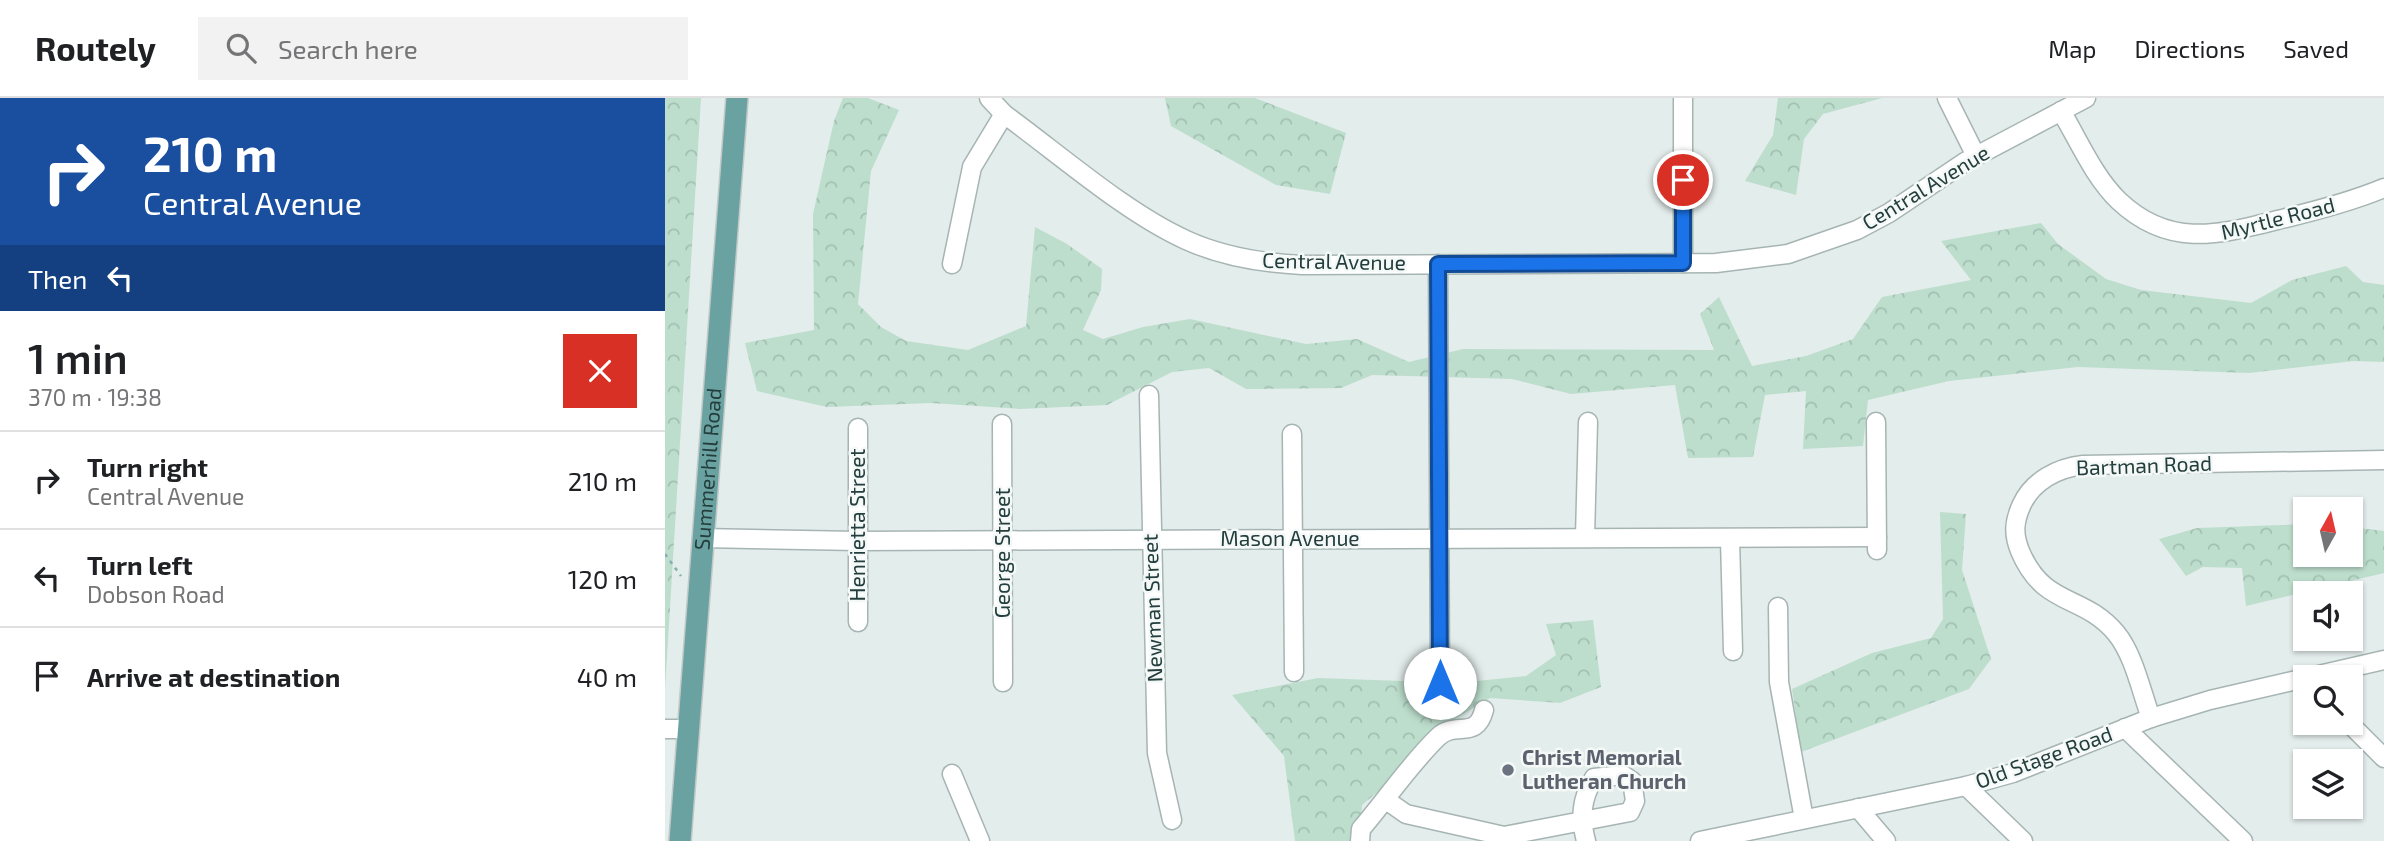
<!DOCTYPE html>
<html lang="en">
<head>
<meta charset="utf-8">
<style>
  body { margin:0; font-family:"Exo 2",sans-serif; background:#f2f2f2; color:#202124; height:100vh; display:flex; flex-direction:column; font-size:26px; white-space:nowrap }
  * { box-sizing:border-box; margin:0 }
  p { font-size:23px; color:#757577 }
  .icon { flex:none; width:38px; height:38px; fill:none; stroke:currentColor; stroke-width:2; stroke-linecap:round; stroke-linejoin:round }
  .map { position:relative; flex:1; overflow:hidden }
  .side { display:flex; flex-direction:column; background:#fff; width:665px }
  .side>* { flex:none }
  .guide { background:#1a4fa0; color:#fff; overflow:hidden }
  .needle { width:46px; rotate:8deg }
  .controls { position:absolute; left:1628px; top:399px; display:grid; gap:14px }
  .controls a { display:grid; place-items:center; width:70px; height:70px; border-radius:0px; background:#fff; box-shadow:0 2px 5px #0004; font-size:35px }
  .pin { position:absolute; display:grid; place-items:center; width:60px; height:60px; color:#fff; margin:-30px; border:4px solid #fff; border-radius:50%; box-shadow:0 2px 7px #0007 }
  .me { position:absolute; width:77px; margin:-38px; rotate:0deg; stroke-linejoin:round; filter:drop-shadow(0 0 5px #0008) }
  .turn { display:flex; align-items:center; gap:24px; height:147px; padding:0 28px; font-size:32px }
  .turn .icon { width:91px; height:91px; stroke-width:2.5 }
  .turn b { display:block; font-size:49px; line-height:60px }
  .then { display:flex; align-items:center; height:66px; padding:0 28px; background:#0003; gap:14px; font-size:26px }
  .round { display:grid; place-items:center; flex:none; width:74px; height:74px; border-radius:0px; background:#f2f2f2 }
  .headline { display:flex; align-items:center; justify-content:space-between; height:119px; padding:0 28px }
  h1 { font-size:42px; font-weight:600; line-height:52px }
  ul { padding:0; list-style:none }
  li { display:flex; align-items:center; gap:21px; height:98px; padding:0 28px; border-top:2px solid #e0e0e0 }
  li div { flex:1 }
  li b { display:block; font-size:26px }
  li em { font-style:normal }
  header { display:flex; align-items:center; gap:42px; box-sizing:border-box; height:98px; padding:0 35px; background:#fff; border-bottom:2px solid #e0e0e0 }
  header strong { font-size:33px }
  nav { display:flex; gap:38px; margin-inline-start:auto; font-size:24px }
  .search { width:490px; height:63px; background:#f2f2f2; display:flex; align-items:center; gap:18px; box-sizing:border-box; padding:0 24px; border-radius:0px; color:#757577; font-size:26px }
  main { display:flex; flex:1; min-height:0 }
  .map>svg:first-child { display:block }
  .forest { fill:url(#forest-crowns) }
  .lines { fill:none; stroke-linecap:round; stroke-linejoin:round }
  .minor-casing { stroke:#a6b5b3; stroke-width:21 }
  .major-casing { stroke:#c1c9c9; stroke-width:24 }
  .path { stroke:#84b0ad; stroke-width:2.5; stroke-dasharray:3.5 5; stroke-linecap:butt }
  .minor { stroke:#fff; stroke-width:18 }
  .major { stroke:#69a2a0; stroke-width:21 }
  .route-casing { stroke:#114b97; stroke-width:18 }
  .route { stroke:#1a73e8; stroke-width:12 }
  .worship-dot { fill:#6b7280; stroke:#f4f9f8; stroke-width:2.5 }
  .labels { text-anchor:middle; stroke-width:5; stroke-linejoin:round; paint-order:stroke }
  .street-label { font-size:21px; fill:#233e3d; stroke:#f4f9f8 }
  .worship-label { font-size:21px; font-weight:bold; fill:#5b616d; stroke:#f4f9f8; text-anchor:start }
</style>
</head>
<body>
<header>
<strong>Routely</strong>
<div class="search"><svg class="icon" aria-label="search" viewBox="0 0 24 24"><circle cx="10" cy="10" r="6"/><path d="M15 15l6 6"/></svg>Search here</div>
<nav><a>Map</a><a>Directions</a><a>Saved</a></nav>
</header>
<main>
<section class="side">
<div class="guide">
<div class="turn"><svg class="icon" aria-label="right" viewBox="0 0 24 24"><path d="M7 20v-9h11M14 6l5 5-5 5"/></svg><div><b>210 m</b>Central Avenue</div></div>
<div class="then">Then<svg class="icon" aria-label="left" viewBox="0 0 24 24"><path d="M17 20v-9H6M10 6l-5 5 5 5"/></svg></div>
</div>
<div class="headline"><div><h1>1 min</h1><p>370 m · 19:38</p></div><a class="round" style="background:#d93025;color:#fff"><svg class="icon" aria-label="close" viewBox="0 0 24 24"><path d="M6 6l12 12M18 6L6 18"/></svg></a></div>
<ul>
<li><svg class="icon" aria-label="right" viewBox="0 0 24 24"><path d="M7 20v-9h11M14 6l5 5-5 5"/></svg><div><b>Turn right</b><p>Central Avenue</p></div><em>210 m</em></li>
<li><svg class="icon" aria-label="left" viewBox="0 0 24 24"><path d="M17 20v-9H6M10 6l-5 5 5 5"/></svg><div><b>Turn left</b><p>Dobson Road</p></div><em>120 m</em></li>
<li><svg class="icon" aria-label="arrive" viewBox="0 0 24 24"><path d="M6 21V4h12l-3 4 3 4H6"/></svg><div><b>Arrive at destination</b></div><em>40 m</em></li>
</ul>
</section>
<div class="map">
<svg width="1719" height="743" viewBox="0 0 1719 743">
  <defs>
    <pattern id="forest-crowns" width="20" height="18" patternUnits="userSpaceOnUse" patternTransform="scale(1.75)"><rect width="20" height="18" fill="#bddecd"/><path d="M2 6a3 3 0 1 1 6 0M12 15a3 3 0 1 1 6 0" fill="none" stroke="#a2c0b1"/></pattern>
  </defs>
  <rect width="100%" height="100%" fill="#e3edeb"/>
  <g class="forest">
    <path d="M0,0H36L0,592Z"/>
    <path d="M178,0H203L234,12L206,73L193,206L216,229L241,243L303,252L361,228L370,129L402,146L437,171L436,192L418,232L438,241L478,229L525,221L641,246L692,241L744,264L798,251L1049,252L1035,216L1054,199L1087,268L1141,258L1188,241L1217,199L1306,182L1276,143L1376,125L1393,146L1441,181L1476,192L1586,205L1627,182L1681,168L1698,184L1719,187V264L1689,263L1584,275L1413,269L1284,283L1203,302L1198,348L1138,351L1141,293L1100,297L1088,359L1023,360L1010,287L906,296L847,281L707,277L676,290L581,291L544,270L507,274L442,307L355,311L266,305L162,309L92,293L80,245L149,232L148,116L169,23Z"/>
    <path d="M500,0H590L681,35L665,96L611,87L506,28Z"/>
    <path d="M1113,0H1217L1158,16L1139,41L1131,97L1080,83L1108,37Z"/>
    <path d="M1275,414L1301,416L1297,472L1326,561L1304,591L1136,654L1127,591L1207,555L1266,540L1278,521Z"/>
    <path d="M1640,426V457H1685V429L1719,433V475L1581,508L1577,470L1538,469L1521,478L1494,441L1532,430Z"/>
    <path d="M928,522L936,589L895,605L825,600L777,629L729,680L697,707L694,743H630L619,658L567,597L653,580L792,585L861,578L891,557L881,526Z"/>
  </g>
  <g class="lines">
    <defs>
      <g id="minor">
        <path d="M324,0L339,16C394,56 461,115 521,142C558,159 597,165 637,167L1051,165L1123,156L1192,132L1224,115L1300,64L1421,0"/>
        <path d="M1018,0V165"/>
        <path d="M1282,0L1311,58"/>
        <path d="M1396,13C1414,43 1429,79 1454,103C1507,153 1559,135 1621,120C1654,112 1688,103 1719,90"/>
        <path d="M287,166L307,69L339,16"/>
        <path d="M773,166L775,585"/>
        <path d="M484,297L492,655L507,722"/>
        <path d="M1211,324L1212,452"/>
        <path d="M337,326L338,584"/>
        <path d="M627,336L629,574"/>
        <path d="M920,439L923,324"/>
        <path d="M37,440L192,443L1212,439"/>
        <path d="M1065,441L1068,553"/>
        <path d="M1113,509L1114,584L1139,721"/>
        <path d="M193,524V330"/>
        <path d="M1486,620C1476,593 1469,557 1451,535C1417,495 1379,510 1355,453C1348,436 1349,423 1357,406C1368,383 1392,370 1418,367L1719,362"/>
        <path d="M1684,625L1719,660"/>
        <path d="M1460,630L1578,743"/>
        <path d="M0,631H23"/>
        <path d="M287,676L315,743"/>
        <path d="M1301,688L1358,743"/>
        <path d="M721,702L741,716L839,738L965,714L970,703L967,683L958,677L929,680C916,701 915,720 921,743"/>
        <path d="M1193,710L1221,743"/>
        <path d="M695,743L696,731C721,702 745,666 773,639C791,622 811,643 819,612"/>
        <path d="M1035,743L1301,688L1348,675L1486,620L1545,602L1719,562"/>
      </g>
      <g id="major">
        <path id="s1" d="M15,743L72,0"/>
      </g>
    </defs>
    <use href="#minor" class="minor-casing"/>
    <use href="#major" class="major-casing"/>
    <path class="path" d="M0,456L16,478"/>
    <use href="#minor" class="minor"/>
    <use href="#major" class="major"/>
  </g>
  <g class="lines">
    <defs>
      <path id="route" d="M775,585L773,166L1018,165V82"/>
    </defs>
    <use href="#route" class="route-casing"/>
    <use href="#route" class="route"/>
  </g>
  <circle class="worship-dot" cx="843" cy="672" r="7"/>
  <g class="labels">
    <g class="street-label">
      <text transform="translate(1261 90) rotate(-31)" y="7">Central Avenue</text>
      <text transform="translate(1613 121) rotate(-14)" y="7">Myrtle Road</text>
      <text transform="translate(669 164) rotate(1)" y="7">Central Avenue</text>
      <text transform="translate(1479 368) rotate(-2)" y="7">Bartman Road</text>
      <text dy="7" stroke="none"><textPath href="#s1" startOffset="373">Summerhill Road</textPath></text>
      <text transform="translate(193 427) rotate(-90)" y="7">Henrietta Street</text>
      <text x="625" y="448">Mason Avenue</text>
      <text transform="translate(338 455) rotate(-90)" y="7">George Street</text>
      <text transform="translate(488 510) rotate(-92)" y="7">Newman Street</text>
      <text transform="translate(1379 660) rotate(-20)" y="7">Old Stage Road</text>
    </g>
    <g class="worship-label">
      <text x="857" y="667">Christ Memorial<tspan x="857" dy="24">Lutheran Church</tspan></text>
    </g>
  </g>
</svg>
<div class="controls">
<a><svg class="needle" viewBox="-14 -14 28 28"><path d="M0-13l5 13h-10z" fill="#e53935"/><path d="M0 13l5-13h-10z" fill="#757577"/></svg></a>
<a><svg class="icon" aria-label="sound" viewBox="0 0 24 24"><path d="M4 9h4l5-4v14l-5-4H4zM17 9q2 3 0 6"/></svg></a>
<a><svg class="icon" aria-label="search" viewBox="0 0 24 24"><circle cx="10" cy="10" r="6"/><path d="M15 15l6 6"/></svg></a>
<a><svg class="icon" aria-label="layers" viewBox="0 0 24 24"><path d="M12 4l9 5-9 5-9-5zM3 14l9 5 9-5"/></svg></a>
</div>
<div class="pin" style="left:1018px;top:82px;background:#d93025"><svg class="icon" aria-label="arrive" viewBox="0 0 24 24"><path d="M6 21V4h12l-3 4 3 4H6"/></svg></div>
<svg class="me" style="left:775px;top:585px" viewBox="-20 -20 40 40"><circle r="19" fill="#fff"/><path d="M0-13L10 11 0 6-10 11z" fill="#1a73e8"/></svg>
</div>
</main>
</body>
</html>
